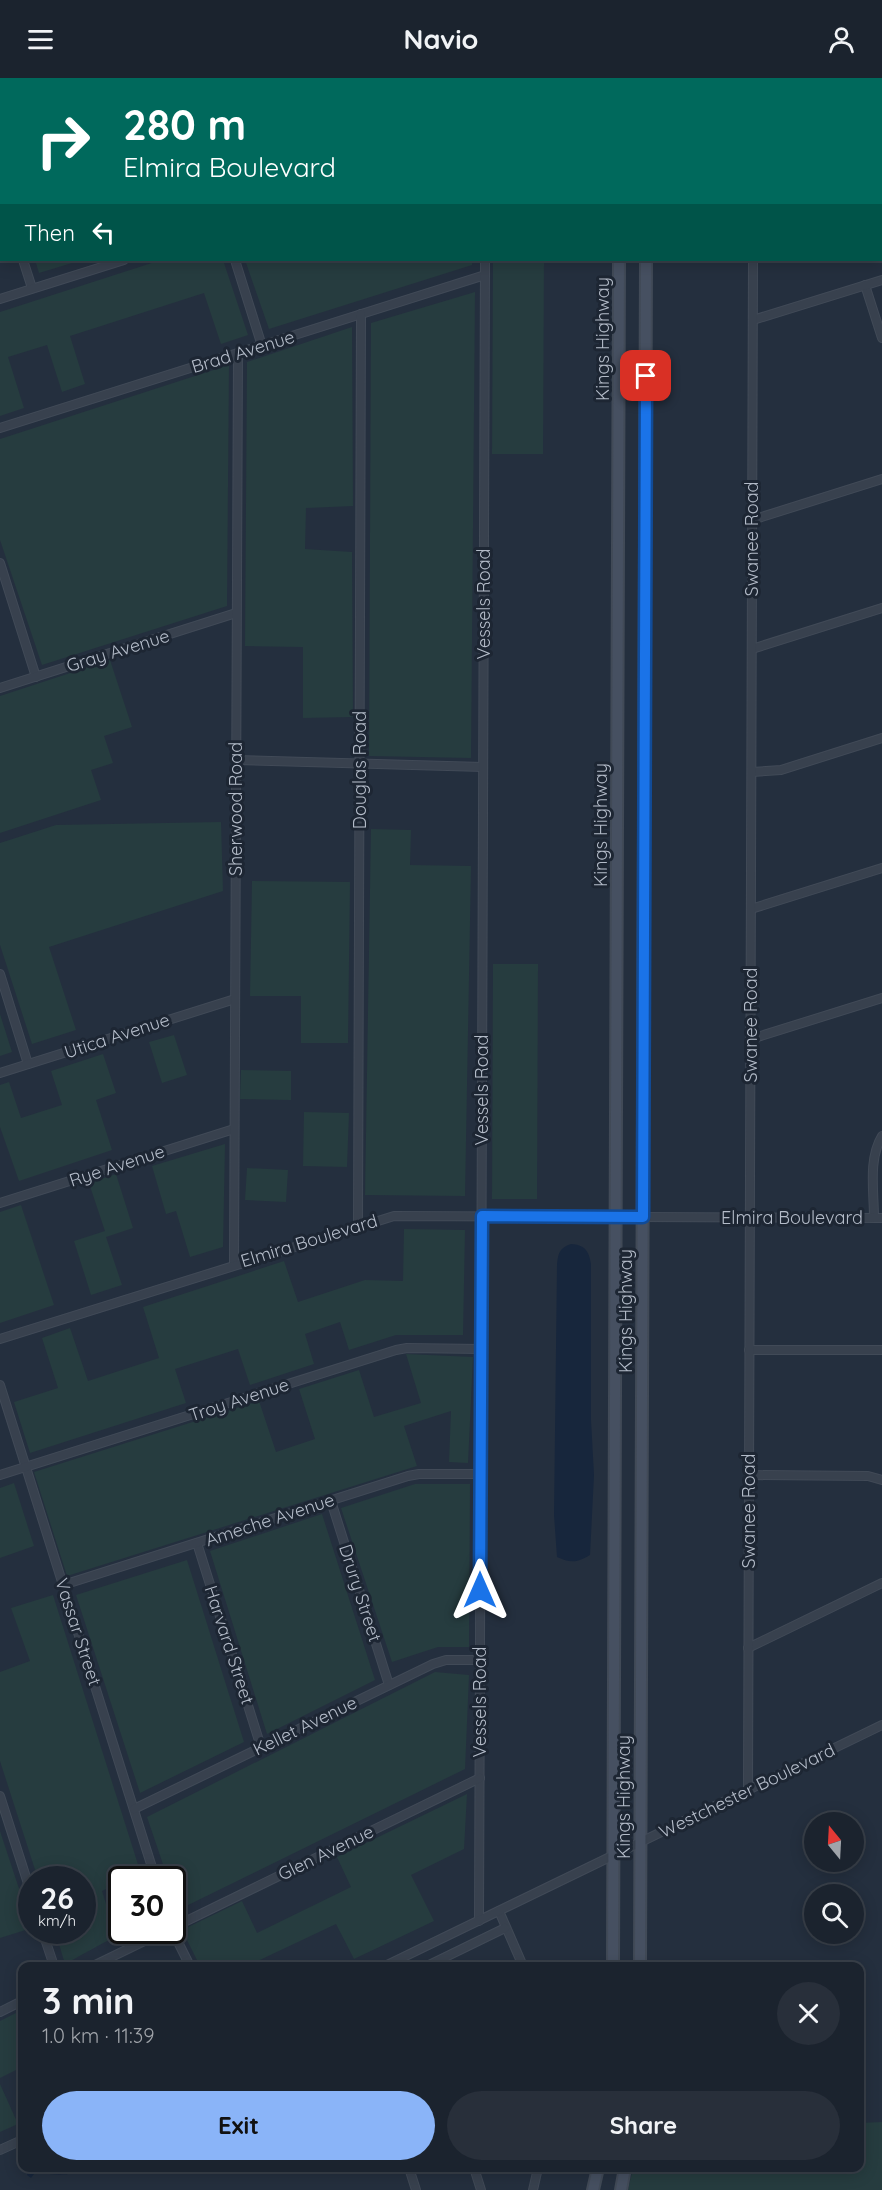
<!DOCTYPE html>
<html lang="en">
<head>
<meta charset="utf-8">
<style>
  body { margin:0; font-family:Quicksand,sans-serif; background:#282f3a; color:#f1f3f6; height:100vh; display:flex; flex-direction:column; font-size:22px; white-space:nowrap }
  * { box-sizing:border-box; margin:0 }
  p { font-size:20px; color:#a0a4aa }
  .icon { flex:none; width:33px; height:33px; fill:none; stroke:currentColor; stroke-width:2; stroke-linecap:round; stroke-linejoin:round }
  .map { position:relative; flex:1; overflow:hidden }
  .panel { position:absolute; left:18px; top:1884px; width:846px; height:210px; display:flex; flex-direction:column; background:#1b232e; border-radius:12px; box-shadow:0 3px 15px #0003,0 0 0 2px #39404a }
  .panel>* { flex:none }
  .banner { position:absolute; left:0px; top:0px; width:882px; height:183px; box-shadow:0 3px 15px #0003,0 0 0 2px #39404a; background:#00695c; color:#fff; overflow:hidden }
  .needle { width:39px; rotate:342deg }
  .controls { position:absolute; left:804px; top:1734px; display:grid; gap:12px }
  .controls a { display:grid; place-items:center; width:60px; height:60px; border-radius:50%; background:#1b232e; box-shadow:0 3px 15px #0003,0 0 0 2px #39404a; font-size:30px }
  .speed { position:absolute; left:18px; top:1788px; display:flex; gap:12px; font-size:30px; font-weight:700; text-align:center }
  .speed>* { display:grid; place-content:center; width:78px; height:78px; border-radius:50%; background:#1b232e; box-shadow:0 3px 15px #0003,0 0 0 2px #39404a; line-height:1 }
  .speed small { font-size:15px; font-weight:400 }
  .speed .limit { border:3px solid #111; border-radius:9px; background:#fff; color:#111 }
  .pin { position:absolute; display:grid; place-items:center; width:51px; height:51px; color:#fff; margin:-26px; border-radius:12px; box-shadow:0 3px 9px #0006 }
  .me { position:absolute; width:66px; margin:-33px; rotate:0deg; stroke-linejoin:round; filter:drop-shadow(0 0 4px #0008) }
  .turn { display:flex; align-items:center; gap:21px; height:126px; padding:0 24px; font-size:27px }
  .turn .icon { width:78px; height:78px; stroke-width:2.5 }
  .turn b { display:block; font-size:42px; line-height:51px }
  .then { display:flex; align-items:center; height:57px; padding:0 24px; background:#0003; gap:12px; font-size:22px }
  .round { display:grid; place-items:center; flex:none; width:63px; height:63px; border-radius:32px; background:#282f3a }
  .overview { display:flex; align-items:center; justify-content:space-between; height:102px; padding:0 24px }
  h1 { font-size:36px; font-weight:700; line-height:45px }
  .action { display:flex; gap:12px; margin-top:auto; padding:12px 24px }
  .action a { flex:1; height:69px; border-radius:36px; background:#8ab4f8; color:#111; font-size:24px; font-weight:700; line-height:69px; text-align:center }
  .action a+a { background:#282f3a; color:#f1f3f6 }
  header { display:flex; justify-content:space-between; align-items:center; height:78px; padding:0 24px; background:#1b232e; font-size:27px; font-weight:700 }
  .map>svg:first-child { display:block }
  .green { fill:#263c3f }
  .water { fill:#17263c }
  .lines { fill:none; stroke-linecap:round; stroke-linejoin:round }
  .street-casing { stroke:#414a57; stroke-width:10 }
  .secondary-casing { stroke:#414a57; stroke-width:14 }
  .street { stroke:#38414e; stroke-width:8 }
  .secondary { stroke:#465061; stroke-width:10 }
  .route-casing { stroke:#114b97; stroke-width:15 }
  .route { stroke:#1a73e8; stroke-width:10 }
  .labels { text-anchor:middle; stroke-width:6; stroke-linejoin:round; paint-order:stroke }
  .street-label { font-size:18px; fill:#b4bcc9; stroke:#1d2633 }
</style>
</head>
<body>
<header><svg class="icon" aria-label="menu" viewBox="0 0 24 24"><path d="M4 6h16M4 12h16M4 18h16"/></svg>Navio<svg class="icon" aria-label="person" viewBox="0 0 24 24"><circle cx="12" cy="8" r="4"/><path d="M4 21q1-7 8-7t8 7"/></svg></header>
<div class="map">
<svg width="882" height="2112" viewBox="0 0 882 2112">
  <rect width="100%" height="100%" fill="#242f3e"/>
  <g class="green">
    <path d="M35,182H82L39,195Z"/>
    <path d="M161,182H223L248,257L221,266L204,215L70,258L85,306L62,314L47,267L8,279L24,330L0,338V234Z"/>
    <path d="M245,182H473L472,187L269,251Z"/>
    <path d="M493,182H544L543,376H492Z"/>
    <path d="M475,214L471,680L369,678L371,245Z"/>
    <path d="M352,249L353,428L306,430L305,471L352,474L353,639L303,640V569L245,568L247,284Z"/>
    <path d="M229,287L227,528L42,587L0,462V361Z"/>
    <path d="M110,582L132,649L104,658L113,685L91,692L101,722L0,755V618Z"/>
    <path d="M221,744L223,813L49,869L76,952L32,966L0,867V765L56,747Z"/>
    <path d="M371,751L411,752L410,787L471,788L465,1118L365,1117Z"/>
    <path d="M252,803L350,804L348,965H301V918H250Z"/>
    <path d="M493,886H538L537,1121H492Z"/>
    <path d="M0,936L12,974L0,978Z"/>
    <path d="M174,957L187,997L162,1005L149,964Z"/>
    <path d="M103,976L116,1015L96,1022L112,1072L19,1103L0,1049V1007L9,1004L21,1040L62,1027L51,993Z"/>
    <path d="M241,992L291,993V1022L240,1021Z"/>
    <path d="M304,1034L349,1035L347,1089L303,1088Z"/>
    <path d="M225,1066L223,1169L190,1179L176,1133L166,1136L152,1088Z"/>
    <path d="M247,1090L288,1092L286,1124L245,1122Z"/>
    <path d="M116,1096L133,1150L106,1159L122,1207L91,1217L74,1163L105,1153L89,1105Z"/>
    <path d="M21,1127L54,1227L0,1245V1134Z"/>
    <path d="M404,1151L465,1152L463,1257H396L349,1272L340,1244L305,1256L314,1286L250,1307L238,1271L175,1291L186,1325L30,1375L14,1324L58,1310L42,1260L70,1250L88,1303L159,1280L143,1229L284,1183L298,1224L365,1202L403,1203Z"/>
    <path d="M406,1276L473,1279L468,1385L449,1384L451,1333L404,1348L417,1388L67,1498L34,1394L259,1323L276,1374L315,1361L299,1311L359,1292L374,1339L421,1325Z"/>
    <path d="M14,1405L34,1468L0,1480V1410Z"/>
    <path d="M415,1406H470L469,1569H438L392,1584L341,1430Z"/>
    <path d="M322,1436L375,1602L267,1656L210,1473Z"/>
    <path d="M187,1482L244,1664L140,1715L76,1517Z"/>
    <path d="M53,1517L141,1796L128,1801L122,1802L121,1804L102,1813L116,1858L65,1886L55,1853L82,1852V1802L38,1801L0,1683V1594L30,1583L11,1530Z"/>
    <path d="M435,1594L469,1597L465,1691L178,1832L173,1815L172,1802L168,1801L147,1739Z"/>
    <path d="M467,1716L464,1771L411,1797L434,1843L354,1881L336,1846L247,1888H200L182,1852L242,1823L257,1855L351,1809L337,1779Z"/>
    <path d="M0,1753L32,1850L0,1860Z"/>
    <path d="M22,1932V1989L0,2000V1943Z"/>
    <path d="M0,2006L18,2046L0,2054Z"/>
    <path d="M882,2044V2112H628L633,2090H860V2045Z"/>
  </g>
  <g class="water">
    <path d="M571,1166C585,1167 589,1173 591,1186V1342L594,1397L590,1477C577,1485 570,1485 557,1479L554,1437L557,1188C558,1176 559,1170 571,1166Z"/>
    <path d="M29,2090H86C70,2100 52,2095 34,2096L31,2100L27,2097Z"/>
  </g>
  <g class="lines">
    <defs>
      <g id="street">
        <path d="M96,0V2"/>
        <path d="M283,2L288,0"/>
        <path d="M486,2V0"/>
        <path d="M754,2V0"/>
        <path d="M880,72H882"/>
        <path d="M0,108L2,113"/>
        <path d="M23,182L32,210"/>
        <path d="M235,182L262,268"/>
        <path d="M865,207L882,260"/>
        <path d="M0,221L124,182"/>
        <path d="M753,242L882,202"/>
        <path d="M0,350L485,197"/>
        <path d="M752,442L882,401"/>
        <path d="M0,485L36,599"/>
        <path d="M752,571L882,530"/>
        <path d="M0,610L236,535"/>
        <path d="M236,682L483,689"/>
        <path d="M752,694L781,692L882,660"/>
        <path d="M751,831L882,790"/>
        <path d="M0,896L28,986"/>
        <path d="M751,961L882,920"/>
        <path d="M0,995L235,921"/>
        <path d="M0,1125L234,1051"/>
        <path d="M874,1140C874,1114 868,1081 882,1058"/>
        <path d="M358,1148L361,236"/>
        <path d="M234,1187L238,275"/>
        <path d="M0,1261L394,1138L882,1140"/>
        <path d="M749,1272H882"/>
        <path d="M0,1307L156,1802"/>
        <path d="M0,1397L396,1272L407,1270L481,1271"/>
        <path d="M749,1397L868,1398L882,1402"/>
        <path d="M331,1423L389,1607"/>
        <path d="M197,1465L261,1669"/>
        <path d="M63,1507L408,1398L419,1396H481"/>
        <path d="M748,1570L882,1505"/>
        <path d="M748,1712L753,182"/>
        <path d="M0,1718L32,1818"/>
        <path d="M134,1731L433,1586L446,1582H480"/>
        <path d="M499,1833L523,1888"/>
        <path d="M479,1843L485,182"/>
        <path d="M172,1850L480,1700"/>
        <path d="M42,1852L54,1888"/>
        <path d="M172,1852L190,1888"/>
        <path d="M93,1888L167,1852"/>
        <path d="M385,1888L882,1647"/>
        <path d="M427,1888L505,1850"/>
        <path d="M0,1934L22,1923"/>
        <path d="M0,2072L22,2062"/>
        <path d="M409,2090L416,2112"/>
        <path d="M474,2090L481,2112"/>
        <path d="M533,2112L538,2090"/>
      </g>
      <g id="secondary">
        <path d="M646,0V2"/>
        <path d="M620,2V0"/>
        <path d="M613,1888L619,182"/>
        <path d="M640,1888L646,182"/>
        <path d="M593,2112L598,2090"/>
        <path d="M621,2112L625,2090"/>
      </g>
    </defs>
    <use href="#street" class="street-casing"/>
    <use href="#secondary" class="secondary-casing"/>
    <use href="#street" class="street"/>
    <use href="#secondary" class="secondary"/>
  </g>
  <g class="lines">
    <defs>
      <path id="route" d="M480,1512L482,1138L643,1139L646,298"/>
    </defs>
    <use href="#route" class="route-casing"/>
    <use href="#route" class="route"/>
  </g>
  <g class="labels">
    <g class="street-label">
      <text transform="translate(603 261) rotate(-90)" y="6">Kings Highway</text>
      <text transform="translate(243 274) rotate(-17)" y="6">Brad Avenue</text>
      <text transform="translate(752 461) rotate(-90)" y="6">Swanee Road</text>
      <text transform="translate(484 526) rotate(-90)" y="6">Vessels Road</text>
      <text transform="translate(118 573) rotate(-17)" y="6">Gray Avenue</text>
      <text transform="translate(360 692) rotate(-90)" y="6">Douglas Road</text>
      <text transform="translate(236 731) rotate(-90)" y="6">Sherwood Road</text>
      <text transform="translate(601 747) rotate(-90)" y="6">Kings Highway</text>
      <text transform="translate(751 947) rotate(-90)" y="6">Swanee Road</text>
      <text transform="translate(117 958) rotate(-18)" y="6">Utica Avenue</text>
      <text transform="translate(482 1012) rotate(-90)" y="6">Vessels Road</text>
      <text transform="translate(117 1088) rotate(-18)" y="6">Rye Avenue</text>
      <text x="792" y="1146">Elmira Boulevard</text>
      <text transform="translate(309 1163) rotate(-17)" y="6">Elmira Boulevard</text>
      <text transform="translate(626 1233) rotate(-90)" y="6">Kings Highway</text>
      <text transform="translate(239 1322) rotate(-18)" y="6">Troy Avenue</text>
      <text transform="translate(749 1433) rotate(-90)" y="6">Swanee Road</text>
      <text transform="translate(270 1442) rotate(-18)" y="6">Ameche Avenue</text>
      <text transform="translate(360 1515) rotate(72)" y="6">Drury Street</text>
      <text transform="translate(78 1554) rotate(72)" y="6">Vassar Street</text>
      <text transform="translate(229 1567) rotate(72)" y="6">Harvard Street</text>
      <text transform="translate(480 1624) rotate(-90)" y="6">Vessels Road</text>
      <text transform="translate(305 1648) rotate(-26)" y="6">Kellet Avenue</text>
      <text transform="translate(747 1713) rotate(-26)" y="6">Westchester Boulevard</text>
      <text transform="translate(624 1719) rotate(-90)" y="6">Kings Highway</text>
      <text transform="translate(326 1775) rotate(-26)" y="6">Glen Avenue</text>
    </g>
  </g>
</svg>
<div class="controls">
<a><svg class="needle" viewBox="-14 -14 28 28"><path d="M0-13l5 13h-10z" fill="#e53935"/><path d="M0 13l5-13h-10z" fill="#a0a4aa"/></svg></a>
<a><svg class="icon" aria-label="search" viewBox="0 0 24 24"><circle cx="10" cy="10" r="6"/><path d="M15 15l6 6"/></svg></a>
</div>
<div class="speed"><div>26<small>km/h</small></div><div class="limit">30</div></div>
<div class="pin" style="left:646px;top:298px;background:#d93025"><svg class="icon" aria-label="arrive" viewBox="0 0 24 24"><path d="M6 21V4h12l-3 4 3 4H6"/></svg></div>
<svg class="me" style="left:480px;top:1512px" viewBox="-20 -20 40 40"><path d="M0-17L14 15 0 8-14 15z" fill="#1a73e8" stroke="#fff" stroke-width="4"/></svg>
<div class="banner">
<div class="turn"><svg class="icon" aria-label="right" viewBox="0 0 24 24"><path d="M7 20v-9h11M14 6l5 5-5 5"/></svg><div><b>280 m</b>Elmira Boulevard</div></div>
<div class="then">Then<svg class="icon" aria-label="left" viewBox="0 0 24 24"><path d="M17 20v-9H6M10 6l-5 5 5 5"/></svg></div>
</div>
<section class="panel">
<div class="overview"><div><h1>3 min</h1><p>1.0 km · 11:39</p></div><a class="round"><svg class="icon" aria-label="close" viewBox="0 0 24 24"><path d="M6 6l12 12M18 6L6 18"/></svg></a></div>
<div class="action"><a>Exit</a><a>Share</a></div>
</section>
</div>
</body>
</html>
